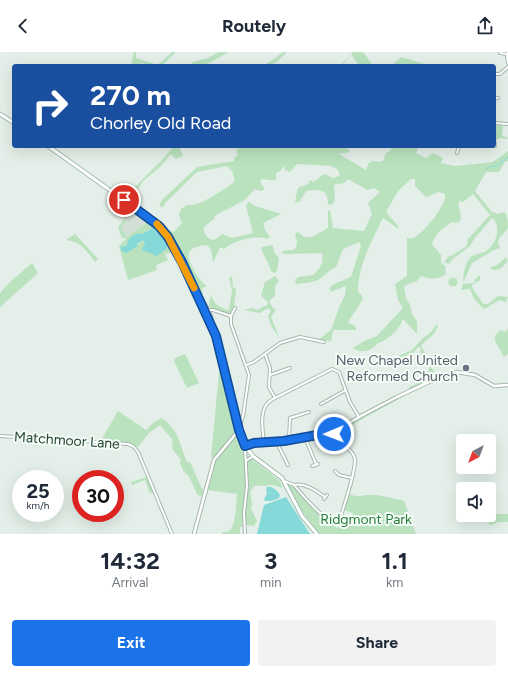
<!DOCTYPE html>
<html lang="en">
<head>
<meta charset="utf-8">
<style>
  body { margin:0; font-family:Figtree,sans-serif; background:#f2f2f3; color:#1f2937; height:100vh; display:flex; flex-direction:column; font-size:15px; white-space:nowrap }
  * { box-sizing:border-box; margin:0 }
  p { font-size:13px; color:#747a83 }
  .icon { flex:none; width:22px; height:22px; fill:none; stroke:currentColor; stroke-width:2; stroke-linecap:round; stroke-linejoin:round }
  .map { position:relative; height:482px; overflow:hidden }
  .drawer { display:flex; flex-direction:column; background:#fff; flex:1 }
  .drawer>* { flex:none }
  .hud { position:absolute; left:12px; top:12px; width:484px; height:84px; border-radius:4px; box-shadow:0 4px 16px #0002; background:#1a4fa0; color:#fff; overflow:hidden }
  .needle { width:26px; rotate:221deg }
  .tools { position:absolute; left:456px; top:382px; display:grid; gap:8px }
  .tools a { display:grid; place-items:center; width:40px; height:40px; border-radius:4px; background:#fff; box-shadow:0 4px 16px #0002; font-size:20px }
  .speed { position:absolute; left:12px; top:418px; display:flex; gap:8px; font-size:20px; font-weight:700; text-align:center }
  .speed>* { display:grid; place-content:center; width:52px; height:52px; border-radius:50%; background:#fff; box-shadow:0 4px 16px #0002; line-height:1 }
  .speed small { font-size:10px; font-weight:400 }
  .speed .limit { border:6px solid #d22; background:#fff; color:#111 }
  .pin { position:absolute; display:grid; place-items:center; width:34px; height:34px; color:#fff; margin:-17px; border:2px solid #fff; border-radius:50%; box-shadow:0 1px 4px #0007 }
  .me { position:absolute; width:44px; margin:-22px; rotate:269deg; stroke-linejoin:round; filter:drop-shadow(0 0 3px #0008) }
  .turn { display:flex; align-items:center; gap:14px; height:84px; padding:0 12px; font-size:18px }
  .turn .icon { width:52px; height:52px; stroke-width:2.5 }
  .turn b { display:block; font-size:28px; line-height:34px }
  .eta { display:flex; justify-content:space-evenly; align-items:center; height:68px; text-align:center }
  .eta b { font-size:24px; font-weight:700; line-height:28px }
  .cta { display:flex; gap:8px; margin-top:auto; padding:8px 12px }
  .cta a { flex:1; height:46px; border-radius:4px; background:#1a73e8; color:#fff; font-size:16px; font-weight:700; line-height:46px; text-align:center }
  .cta a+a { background:#f2f2f3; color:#1f2937 }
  header { display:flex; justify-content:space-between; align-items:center; height:52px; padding:0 12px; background:#fff; font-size:18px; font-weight:700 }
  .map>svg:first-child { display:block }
  .built { fill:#d1dfd6 }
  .green { fill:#bae2be; fill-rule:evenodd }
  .water { fill:#85dad9 }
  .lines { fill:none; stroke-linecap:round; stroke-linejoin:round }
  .stream { stroke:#85dad9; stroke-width:1 }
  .minor-casing { stroke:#a5b8ae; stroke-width:4 }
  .tertiary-casing { stroke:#a5b8ae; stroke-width:4.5 }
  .secondary-casing { stroke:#a0bcae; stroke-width:5 }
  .minor { stroke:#fff; stroke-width:2 }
  .tertiary { stroke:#fff; stroke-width:2.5 }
  .secondary { stroke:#fff; stroke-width:3 }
  .route-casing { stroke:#114b97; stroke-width:10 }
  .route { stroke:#1a73e8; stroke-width:7 }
  .slow { stroke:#f59e0b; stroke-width:7 }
  .worship-dot { fill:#6b7280; stroke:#f5fbf7; stroke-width:1.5 }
  .labels { text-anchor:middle; stroke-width:4; stroke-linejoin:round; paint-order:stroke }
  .worship-label { font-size:14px; fill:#5b616d; stroke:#f5fbf7; text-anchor:end }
  .street-label { font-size:14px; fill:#204334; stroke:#f5fbf7 }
  .park-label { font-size:14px; fill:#257f39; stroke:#f5fbf7 }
</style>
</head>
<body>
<header><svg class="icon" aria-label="back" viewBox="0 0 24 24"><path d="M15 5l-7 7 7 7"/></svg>Routely<svg class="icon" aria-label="share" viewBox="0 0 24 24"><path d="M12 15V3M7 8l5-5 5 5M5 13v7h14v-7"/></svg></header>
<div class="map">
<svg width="508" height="482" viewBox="0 0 508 482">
  <rect width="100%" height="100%" fill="#e3efe8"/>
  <path class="built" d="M120,149L148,169L127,185L121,174L126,170L119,157Z"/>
  <g class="green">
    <path d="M134,0H136V6L158,13L172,0H176L161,14H148L143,11L131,14Z"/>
    <path d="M219,0H229L207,12L189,14L193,10L208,6Z"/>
    <path d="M283,0H287C278,8 275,14 262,14L274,7Z"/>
    <path d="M353,0H363L373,14H359L351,2L342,14H340Z"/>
    <path d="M401,5L428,13L391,14Z"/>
    <path d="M495,73L503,74L502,84L508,86V87L500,86L494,90Z"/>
    <path d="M174,94H179L183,104L176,107L171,102L160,115L143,129L138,137L135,135L161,109Z"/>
    <path d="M241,94H346L350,100L339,102L366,118L368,112L372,109L380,110L384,108L385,102L391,98L390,94H402L405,96L408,94H417L418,96L416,101L426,106L433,101L443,106L441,111L455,114L493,110L508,99V109L505,110L499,120H486L475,139L492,160L498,162L504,160C508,163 508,170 508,176L499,187L498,191L500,196L494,198L472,211L463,231C463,223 465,210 471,205C475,201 482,202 486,199C496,193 500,178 495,169L492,166L475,186L470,194L453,207L449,212L444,210L449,204H451L467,194L468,187L490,163L473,142L463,150L459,149C457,156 463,163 460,169L456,171L452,170C443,176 435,182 432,192L441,203V211L445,214L446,222C440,228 428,227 421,224L417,229L404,234L406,246L410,253L412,261L417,270V282L403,267C401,270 401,273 398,276C394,282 385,289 378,291C372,299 362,302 353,296L364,289L377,284L403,256L398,248L395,232L407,224V186C408,186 411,187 413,186C423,182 448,152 445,142L439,140L426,145L415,134V127H411L398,139L386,160L399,175L397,176L383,166C373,186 357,217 358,240L361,242L363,247L348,270L356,275V278H333L331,289L318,288L331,278L340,253L345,243L346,234L331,240L329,236L336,231L351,225L361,194L359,190L343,197L336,215C328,218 327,222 321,226C314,231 304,231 296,232L295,229L298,225L313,223C320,216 324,212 322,201L282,202L283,199L293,198L296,196L297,189L295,182L298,180L304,185H312L328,176V159L330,158L333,176L364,179L372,162L368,151L380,140L374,136L367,138L348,127L344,131L334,133L335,147L333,152L328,153C328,136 320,137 306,139L300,149L295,151L297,139L299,135L309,132L308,130L311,128L314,130L324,122L334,126L340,123L337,117L331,114L297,112L290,120L285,118L284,114L280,119L276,121V128H270L262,127L260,130L264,136V138L260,139L255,137L245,148L214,164L215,166L204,175C203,181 208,188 214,188L222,182L232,186L253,181L246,154L247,152L249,150L255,154L281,162L263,171L265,178L270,185L268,187C256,183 233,188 224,197L220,195L213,211C212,204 213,196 206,193C200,194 191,195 189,201C186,208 201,231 207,234L202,236L203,242H201L169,184L161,174V172L166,177L174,180L182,171L179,163L181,157L187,153C201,154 222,139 234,130L235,128L232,119L227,114L197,120L164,152V155L159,154L162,148L197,115L234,109V106L238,103L236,99Z"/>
    <path d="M124,167L126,170L121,174L127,185L148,169L163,182L174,200L165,202L168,208L156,213L157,218L128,228L119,194L127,186H122L118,175ZM153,176L163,199L145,193L143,188L131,198L122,199V196L127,194L130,187L136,182L144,181Z"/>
    <path d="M75,182L98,207L95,210C86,198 81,190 66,188Z"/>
    <path d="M273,193L274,200L279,206L277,219L274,221L271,219C269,210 263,205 261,195Z"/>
    <path d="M506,205L508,209L500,217L494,218L490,216L493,214H496Z"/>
    <path d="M32,211L38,221L0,255V241L10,230Z"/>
    <path d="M480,223V228L472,233V235L483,252H488L498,244L508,245L506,250L500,248L484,257L474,247L470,237L461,238L463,232L474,231L475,227Z"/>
    <path d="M232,224L233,236H235L236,238L234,256H232L231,263L211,256L209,253L211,242C213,252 220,256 229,258L232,238L229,226Z"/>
    <path d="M275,224L279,229C273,235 276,237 275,244L269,249L273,256L276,258L271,265L279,285L271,274L268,264L271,259L268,256L260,261L244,258L252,256L258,258L264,254H267L268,250L261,244L265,230Z"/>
    <circle cx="453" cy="230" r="4.5"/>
    <path d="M437,272L438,275L433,283L421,293L429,311L428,312L420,300L421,297L419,294L413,301L384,311V310L412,298L422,287L431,280Z"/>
    <path d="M508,277V302L504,305L495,289V284L500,278L505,280Z"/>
    <path d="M185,302L199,331L187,336L174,309L175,306Z"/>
    <path d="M220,310L236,379L214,406L211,405Z"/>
    <path d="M430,314L439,325L410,338L409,335L425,328Z"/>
    <path d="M426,332L366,365L346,377L345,376L363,364Z"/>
    <path d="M118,359L146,378L154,370L162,366C180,380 179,391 187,410H190L203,439L201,445L197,442L189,424L184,420L180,411L181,408L173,398L172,387L160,373L149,381L138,395L128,391L102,387Z"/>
    <path d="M238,382L240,391L249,405L279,428L283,436C272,433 275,432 264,434C260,434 258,433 254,434L250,440L252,451L251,457L257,469L254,474L244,473V475H240V482H222V480C226,480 229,480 231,477C236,470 236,451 237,442L208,438L215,410Z"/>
    <path d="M147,425L153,440L150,442L145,428L132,433L131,430Z"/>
    <path d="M286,431C305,440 317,465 337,476L340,474L342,469L350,472L353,461L344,458L349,442C360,446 360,443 369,443C378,442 395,447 404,449L416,482H319L302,459Z"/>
    <path d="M489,462H508V470H498L492,473H490L482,463H489Z"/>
  </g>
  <g class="water">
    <path d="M153,176L158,178L168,192L166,198H163V200L157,204L142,198L143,195L145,193L143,188L137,192L138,194L126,201L122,199L120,195L127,194V191L131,185L136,182L144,181Z"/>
    <path d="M267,435C272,434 278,439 280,443L279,446L271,449H265L264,447L267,442L266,437Z"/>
    <path d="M286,445L310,482H257L264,453Z"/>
  </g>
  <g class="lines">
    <path class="stream" d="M486,116H489L491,114H497L508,105"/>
    <defs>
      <g id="minor">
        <path d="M508,0L507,5L508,11"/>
        <path d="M500,1L507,2"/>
        <path d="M494,22H500L508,15"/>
        <path d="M494,46H498"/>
        <path d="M494,71L508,72"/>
        <path d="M495,91L494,93L495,94"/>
        <path d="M480,94H489"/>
        <path d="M457,101L459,94"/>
        <path d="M198,245L202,247C206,254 214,264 211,272"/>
        <path d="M235,256L231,264V272L249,323L243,364L239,376"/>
        <path d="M208,258H213L231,264"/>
        <path d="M265,302L270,316L269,335L275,346"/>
        <path d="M246,313L254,310L280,291L300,285L324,290"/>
        <path d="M270,323L290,316"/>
        <path d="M321,352L346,338"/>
        <path d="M0,384L128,392L134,395L138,400L172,482"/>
        <path d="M305,385L316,412"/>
        <path d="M289,388L290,366L309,360"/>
        <path d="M278,390L279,395L288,413"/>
        <path d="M264,391C263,380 260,365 265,355C267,351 271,348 275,346L332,317L339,320L350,350L359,365"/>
        <path d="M246,409L253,404"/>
        <path d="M312,414L318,412"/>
        <path d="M335,419L339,423L352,426"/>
        <path d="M284,429L294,433C304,430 317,439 325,445"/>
        <path d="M294,433C302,443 326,470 336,472L339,471C342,458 359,413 354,404C349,394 337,389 334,380"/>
        <path d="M324,447L327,443"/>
        <path d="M245,482L244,461L247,434L245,395"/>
      </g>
      <g id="tertiary">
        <path d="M245,394L254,391L284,389L336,379L359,365L397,345L433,328L457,320L475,323L494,334L508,333"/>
        <path d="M194,482L214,408L239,378"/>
      </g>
      <g id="secondary">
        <path d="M0,62L14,71"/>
        <path d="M48,94L153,169L168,185L182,210L216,284L239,378L245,394L253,404L282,426L302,464L317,482"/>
      </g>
    </defs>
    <use href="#minor" class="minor-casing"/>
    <use href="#tertiary" class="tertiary-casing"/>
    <use href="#secondary" class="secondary-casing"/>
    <use href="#minor" class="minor"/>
    <use href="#tertiary" class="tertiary"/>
    <use href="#secondary" class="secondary"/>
  </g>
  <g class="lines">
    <defs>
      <path id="route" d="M124,148L159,174L168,185L182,210L216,284L239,378L245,394L254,391L284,389L334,380V382"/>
    </defs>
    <use href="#route" class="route-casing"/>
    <use href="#route" class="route"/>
    <path class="slow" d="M157,172L168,185L194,236"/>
  </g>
  <circle class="worship-dot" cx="466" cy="316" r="4"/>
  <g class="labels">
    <g class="worship-label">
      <text x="458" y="313">New Chapel United<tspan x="458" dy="16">Reformed Church</tspan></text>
    </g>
    <g class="street-label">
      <text transform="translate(67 388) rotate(4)" y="5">Matchmoor Lane</text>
    </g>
    <g class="park-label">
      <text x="366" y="472">Ridgmont Park</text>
    </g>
  </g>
</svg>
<div class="tools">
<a><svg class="needle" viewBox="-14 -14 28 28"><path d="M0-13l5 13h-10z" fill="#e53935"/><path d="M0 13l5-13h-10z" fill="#747a83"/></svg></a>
<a><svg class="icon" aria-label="sound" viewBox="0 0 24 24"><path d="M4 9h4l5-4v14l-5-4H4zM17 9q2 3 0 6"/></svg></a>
</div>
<div class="speed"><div>25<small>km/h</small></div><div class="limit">30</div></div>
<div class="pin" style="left:124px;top:148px;background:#d93025"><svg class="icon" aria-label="arrive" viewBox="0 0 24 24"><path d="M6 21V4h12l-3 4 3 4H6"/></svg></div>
<svg class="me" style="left:334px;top:382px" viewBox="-20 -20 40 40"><circle r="17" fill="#1a73e8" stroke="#fff" stroke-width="3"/><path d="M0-11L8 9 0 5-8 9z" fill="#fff"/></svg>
<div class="hud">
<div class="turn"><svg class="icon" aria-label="right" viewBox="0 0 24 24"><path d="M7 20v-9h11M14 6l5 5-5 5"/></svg><div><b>270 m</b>Chorley Old Road</div></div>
</div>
</div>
<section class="drawer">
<div class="eta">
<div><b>14:32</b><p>Arrival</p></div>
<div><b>3</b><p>min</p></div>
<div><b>1.1</b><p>km</p></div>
</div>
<div class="cta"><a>Exit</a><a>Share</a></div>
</section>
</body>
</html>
